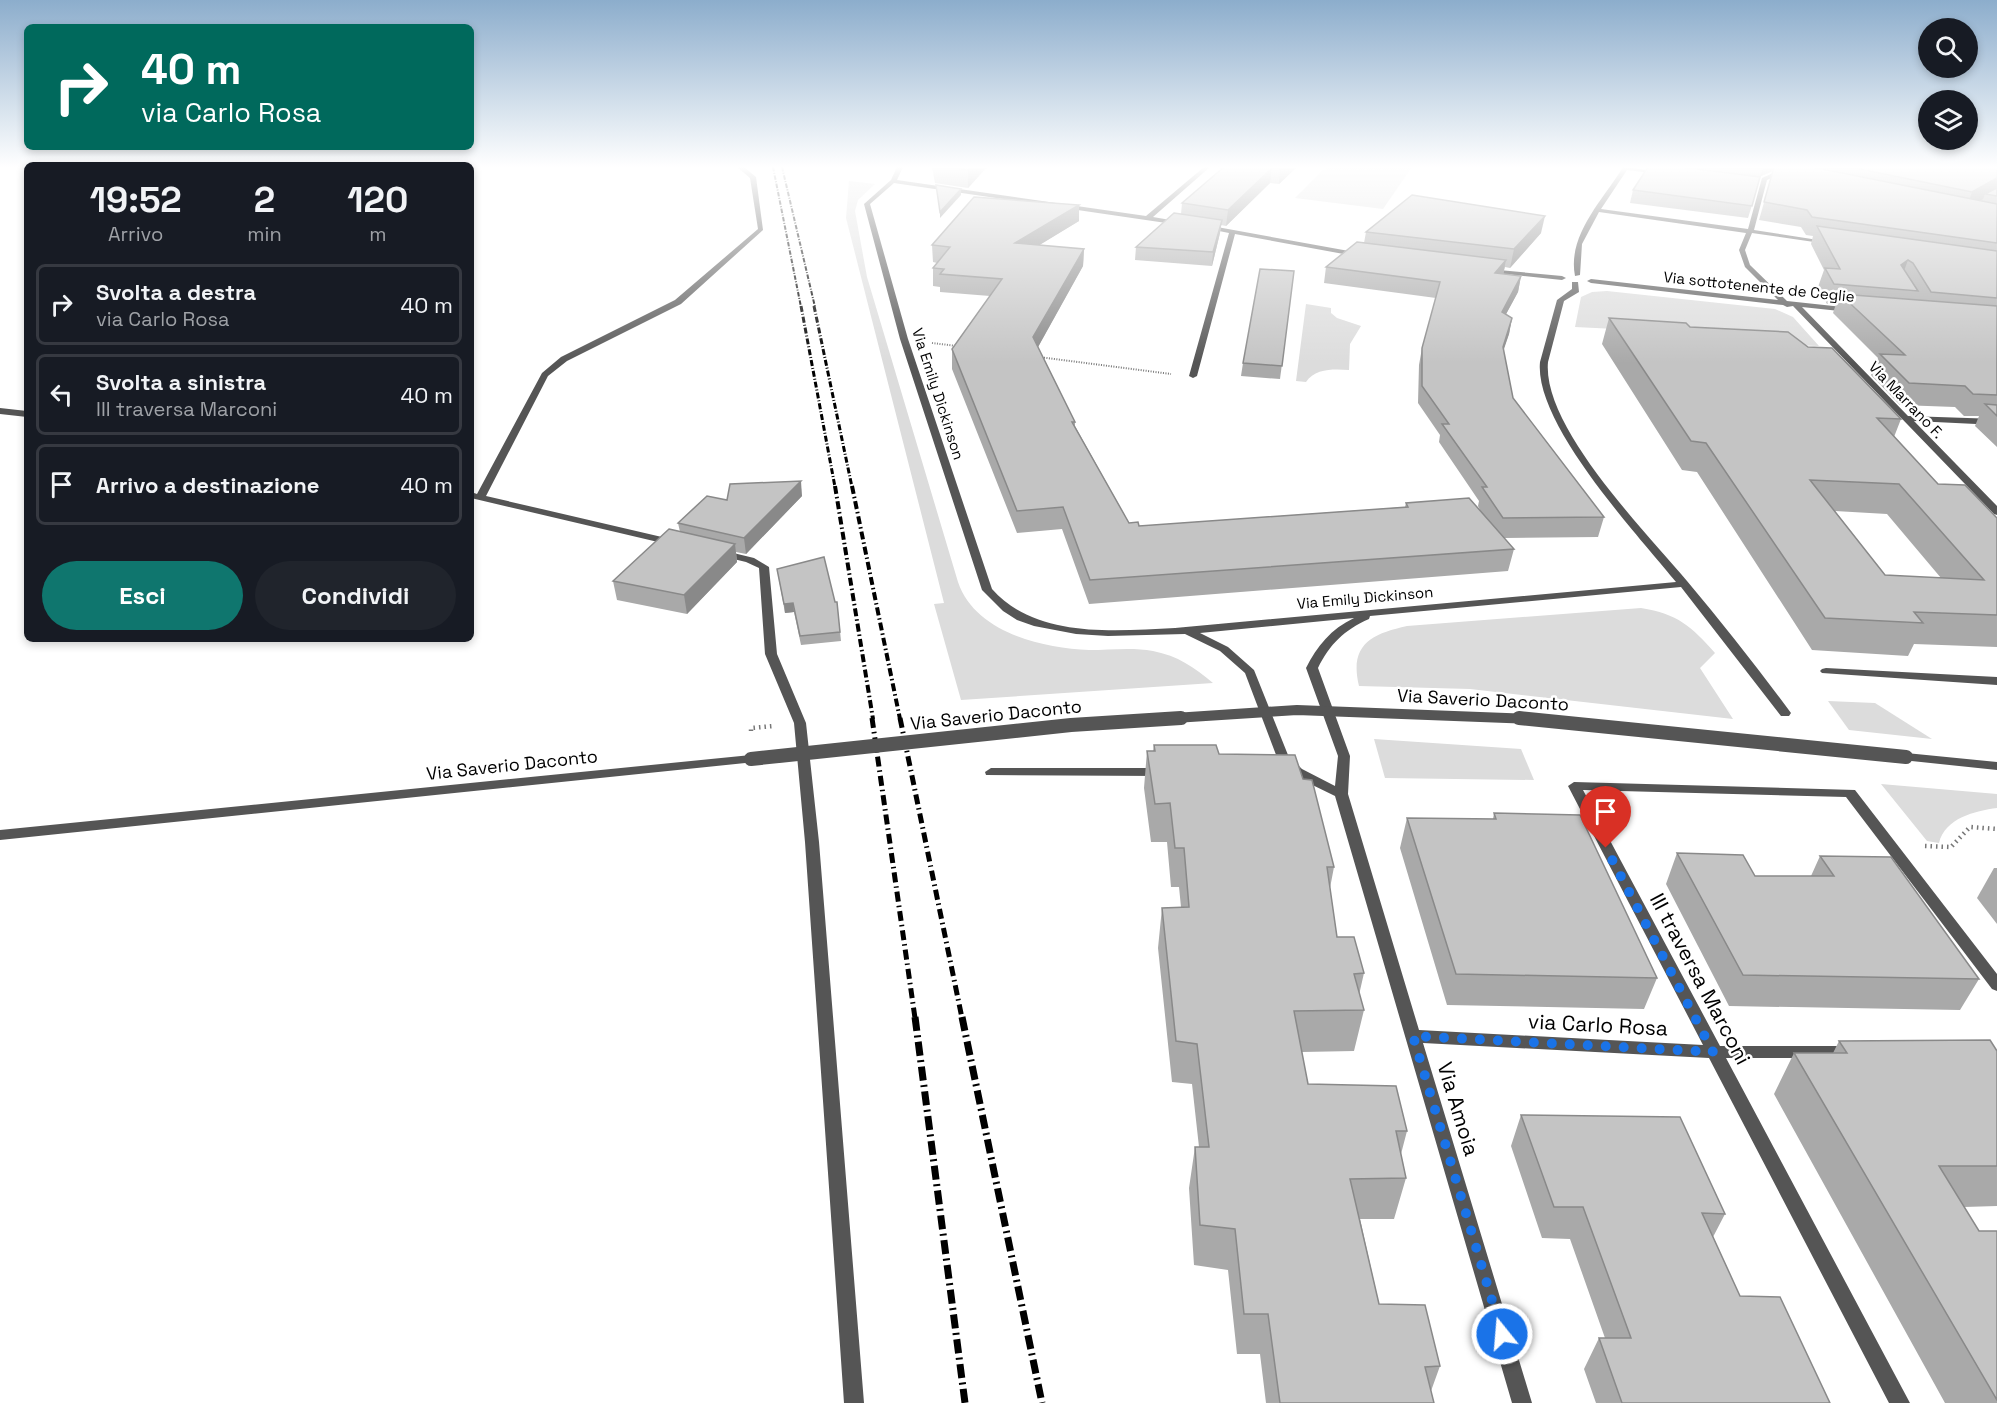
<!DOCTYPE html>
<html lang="it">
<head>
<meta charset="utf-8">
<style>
  body { margin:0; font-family:"Space Grotesk",sans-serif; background:#20242c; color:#f1f3f6; height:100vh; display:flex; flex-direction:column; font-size:22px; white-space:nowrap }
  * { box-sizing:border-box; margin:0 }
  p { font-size:20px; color:#9ea1a6 }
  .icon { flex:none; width:33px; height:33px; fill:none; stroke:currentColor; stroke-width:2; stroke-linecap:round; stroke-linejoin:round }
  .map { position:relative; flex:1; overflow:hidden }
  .sheet { position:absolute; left:24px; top:162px; width:450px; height:480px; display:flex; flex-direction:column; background:#171b24; border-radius:9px; box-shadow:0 3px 9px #0003 }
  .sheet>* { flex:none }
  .hud { position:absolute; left:24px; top:24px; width:450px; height:126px; border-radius:9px; box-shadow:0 3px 9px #0003; background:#00695c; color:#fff; overflow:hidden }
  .fabs { position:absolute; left:1918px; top:18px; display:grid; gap:12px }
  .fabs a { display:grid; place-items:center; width:60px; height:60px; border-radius:50%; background:#171b24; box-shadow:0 3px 9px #0003; font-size:30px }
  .pin { position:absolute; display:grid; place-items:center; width:51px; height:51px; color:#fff; margin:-62px -26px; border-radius:50% 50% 50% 0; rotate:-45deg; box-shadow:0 0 6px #0007 }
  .pin .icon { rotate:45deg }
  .me { position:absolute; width:66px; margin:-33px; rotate:343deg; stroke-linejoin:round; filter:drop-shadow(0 0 4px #0008) }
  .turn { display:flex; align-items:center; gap:21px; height:126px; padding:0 18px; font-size:27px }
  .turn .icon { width:78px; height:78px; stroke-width:2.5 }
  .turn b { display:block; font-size:42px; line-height:51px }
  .eta { display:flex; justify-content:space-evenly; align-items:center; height:102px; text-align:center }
  .eta b { font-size:36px; font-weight:700; line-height:42px }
  .cta { display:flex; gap:12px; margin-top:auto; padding:12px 18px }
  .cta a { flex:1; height:69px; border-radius:36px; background:#0f766e; color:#fff; font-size:24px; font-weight:700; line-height:69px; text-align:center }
  .cta a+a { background:#20242c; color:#f1f3f6 }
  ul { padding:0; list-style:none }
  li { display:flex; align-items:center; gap:18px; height:81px; margin:0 12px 9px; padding:0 6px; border:3px solid #363941; border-radius:9px }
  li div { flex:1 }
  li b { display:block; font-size:22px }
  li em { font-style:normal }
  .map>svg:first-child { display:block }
  .green { fill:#dcdcdc }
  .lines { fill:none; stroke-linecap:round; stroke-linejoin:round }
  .path-far1 { stroke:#777; stroke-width:2; stroke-dasharray:1 1.5; stroke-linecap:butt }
  .path { stroke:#777; stroke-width:4.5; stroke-dasharray:1.5 4; stroke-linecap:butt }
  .service { fill:#555; fill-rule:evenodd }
  .minor { fill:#555; fill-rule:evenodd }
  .tertiary { fill:#555; fill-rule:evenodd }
  .rail-far4 { stroke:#000; stroke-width:2; stroke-dasharray:4.5 1.5 1 1.5; stroke-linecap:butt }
  .rail-far3 { stroke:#000; stroke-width:3; stroke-dasharray:6 2 1 2; stroke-linecap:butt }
  .rail-far2 { stroke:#000; stroke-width:4; stroke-dasharray:8 3 1.5 3; stroke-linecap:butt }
  .rail-far1 { stroke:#000; stroke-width:5; stroke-dasharray:10 4 1.5 4; stroke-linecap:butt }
  .rail { stroke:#000; stroke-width:7; stroke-dasharray:14 4.5 2 4.5; stroke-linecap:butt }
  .tertiary-bridge-far1 { stroke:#555; stroke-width:10 }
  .tertiary-bridge { stroke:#555; stroke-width:14 }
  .wall { fill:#a9a9a9; fill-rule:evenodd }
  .shaded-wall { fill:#898989 }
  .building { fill:#c4c4c4; stroke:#898989; stroke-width:1.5; fill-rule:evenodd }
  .route { stroke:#1a73e8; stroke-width:10; stroke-dasharray:0 18 }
  .labels { text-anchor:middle; stroke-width:5; stroke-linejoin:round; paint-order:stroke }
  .far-street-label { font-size:15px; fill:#000; stroke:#fff }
  .street-label { font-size:18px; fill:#000; stroke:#fff }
  .near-street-label { font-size:21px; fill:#000; stroke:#fff }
</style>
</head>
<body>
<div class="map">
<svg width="1997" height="1403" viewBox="0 0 1997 1403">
  <rect width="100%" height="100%" fill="#fff"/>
  <g class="green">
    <path d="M1332,167H1412L1383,209L1295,198L1324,169Z"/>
    <path d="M849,181L875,184L858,200L855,211L867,277L958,582C975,632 1041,648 1089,650C1110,650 1132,647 1153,651C1178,656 1194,667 1213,683L961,700L934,604L944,603L846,218Z"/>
    <path d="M1607,291L1775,309L1793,317L1819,346L1790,345L1779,337L1575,327L1581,297L1592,292Z"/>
    <path d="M1306,304L1331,308V313L1337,318L1361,326L1350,344L1349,370C1335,369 1315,368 1306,382L1296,381Z"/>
    <path d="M1641,608C1678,614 1691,626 1715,653L1700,668L1733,719L1470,689L1359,686C1349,645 1371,634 1407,626Z"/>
    <path d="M1828,701L1875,703L1932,739L1849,730Z"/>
    <path d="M1374,739L1521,749L1534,780L1385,778Z"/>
    <path d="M1881,784L1997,794V808C1975,811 1945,818 1939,843L1927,841Z"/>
  </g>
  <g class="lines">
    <g class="path-far1">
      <path d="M932,343L957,346"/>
      <path d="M1039,357L1171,374"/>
    </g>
    <g class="path">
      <path d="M751,731V728L773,726"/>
      <path d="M1925,846L1951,847L1970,827L1997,829"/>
    </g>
    <path class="service" d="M1826,668L1997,677V685L1822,673L1820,671L1822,669Z"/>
    <g class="minor">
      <path d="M737,167H744L756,177L763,230L681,304L567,361L548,376L486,496L679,541V545L675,546L471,498V492L477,494L542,373L561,357L675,300L758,229L750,178Z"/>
      <path d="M897,167H903L897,180L1146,216L1204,167H1210L1153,217L1182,222V224L1180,225L894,183L870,204L908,339L992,589C1036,639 1115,631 1175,628L1676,582C1637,534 1534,424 1540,362L1557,300L1572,289V282H1578L1579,292L1564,301L1548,362C1542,427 1646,532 1687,581C1723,624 1758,668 1791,713L1789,716H1781L1681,587L1370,616L1369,619C1344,630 1330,644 1318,668L1350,756L1348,794L1419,1030L1703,1045L1568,786L1574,782L1855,790L1997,974V991L1992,989L1846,797L1583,790L1720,1046H1849L1855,1047L1857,1052L1855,1057L1849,1058H1726L1910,1403H1889L1709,1058L1423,1043L1532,1403H1512L1335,796L1292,775L1278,760L1245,673L1220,651L1185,634L1108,636L1076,634L1034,626L1017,620L1003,611L982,590L900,339L864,204L891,180ZM1354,618C1331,629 1317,646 1306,668L1338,756L1335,786L1302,769L1288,755L1254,670L1228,647L1200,633Z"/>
      <path d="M1623,167L1663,172L1660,174L1627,170L1601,209L1748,229L1762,178L1787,167H1795L1767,180L1754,230L1831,242L1828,244L1752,233L1745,250L1750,265L1787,301L1852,308L1853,310L1849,312L1802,307L1908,416L1997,419V425L1914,421L1997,506V515L1994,514L1793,306L1787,307L1783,305L1591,283L1587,281L1591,279L1778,300L1745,267L1739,250L1746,233L1599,212L1582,244L1580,275L1575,276C1567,235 1603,200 1623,167Z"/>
      <path d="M1206,225L1360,253L1363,255L1360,257L1235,234L1197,376L1193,378L1189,376L1229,233L1204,228L1203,227Z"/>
      <path d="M1488,269L1562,276L1566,278L1562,280L1486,272V270Z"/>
      <path d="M0,408L27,411V417L0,414Z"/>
      <path d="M721,550L754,558L769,567L777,654L806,723L819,842L864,1403H844L805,842L794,723L765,654L759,568L746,562L717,555L716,553L717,551Z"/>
      <path d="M991,768H1161L1167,772L1161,776L986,775L985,772Z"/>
    </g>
    <g class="tertiary">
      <path d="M1906,753L1997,762V770L1902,760L1900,757Z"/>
      <path d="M751,755L755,756L757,759L755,762L0,840V830Z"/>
    </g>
    <g class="rail-far4">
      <path d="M773,167L801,307"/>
      <path d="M782,167L815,307"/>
    </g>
    <g class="rail-far3">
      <path d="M801,306L835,487"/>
      <path d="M814,306L852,487"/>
    </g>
    <g class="rail-far2">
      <path d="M835,486L873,719"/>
      <path d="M852,486L900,719"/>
    </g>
    <g class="rail-far1">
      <path d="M872,718L915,1018"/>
      <path d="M900,718L962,1018"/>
    </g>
    <g class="rail">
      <path d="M915,1017L965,1403"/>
      <path d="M962,1017L1042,1403"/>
    </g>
    <path class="tertiary-bridge-far1" d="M1159,719L1297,710L1533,719"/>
    <g class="tertiary-bridge">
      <path d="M1519,718L1906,757"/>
      <path d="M751,759L1071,725L1181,718"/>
    </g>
  </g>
  <g class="wall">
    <path d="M932,167H987L968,188L935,183Z"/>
    <path d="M1224,167H1297L1279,184L1270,183L1226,226L1221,225L1220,233L1212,266L1135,260L1136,247L1181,214L1182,203Z"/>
    <path d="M1648,167H1997V447L1975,426L1979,416H1964L1955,407L1900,405L1871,375L1878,358L1833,313L1836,304H1827L1818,287L1824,270L1811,244L1813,236L1806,235L1801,227L1759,220L1773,171L1761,176L1748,218L1630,203L1633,190Z"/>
    <path d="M1079,205V221L1039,245L1084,249L1083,266L1038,347L1075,422V426L1129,523L1139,526L1405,507L1406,503L1481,512L1478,506L1479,501L1439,442L1440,435L1418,403L1419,365L1422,348L1436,298L1324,283L1326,267L1364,243L1366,232L1541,233L1510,268L1505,267L1503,274L1521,276L1518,292L1506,314L1512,318L1509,334L1503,350L1513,398L1604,517L1598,537L1504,538L1514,549L1508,571L1089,604L1062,529L1017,533L952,369V349L990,296L940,292V287L933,286V268L937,263L933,262L932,245Z"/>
    <path d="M1294,271L1280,379L1241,376L1243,363Z"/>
    <path d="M1609,318L1690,327L1901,419L1894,437L1938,484L1997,518V647L1914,644L1908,656L1812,650L1697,472L1682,470L1602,344ZM1835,511L1887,514L1941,578L1885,575Z"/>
    <path d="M802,496L746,554L736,552L737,562L687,614L617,600L613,581L680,532L678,523L727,500Z"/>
    <path d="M777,569L835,602H837L841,641L801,645L794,612L785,613Z"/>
    <path d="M1154,745L1219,754L1334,867L1330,888L1337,937L1364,973L1359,995L1364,1010L1354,1051L1302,1052L1308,1084L1407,1131L1401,1154L1406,1178L1394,1219H1360L1379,1304L1440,1366L1431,1391L1434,1403H1266L1260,1354H1237L1228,1270L1194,1265L1189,1188L1195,1147H1199L1192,1084L1172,1082L1158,948L1162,908L1181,907L1179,887H1171L1167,842H1151L1144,788L1147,751H1153Z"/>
    <path d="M1494,813L1657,978L1644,1009L1447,1005L1400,848L1407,818L1493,819Z"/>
    <path d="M1677,853L1755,876H1811L1820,856L1979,979L1960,1010L1729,1006L1666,884Z"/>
    <path d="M1994,868H1997V924L1977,898Z"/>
    <path d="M1839,1041L1997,1051V1206L1964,1207L1979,1231H1997V1403H1945L1774,1094L1794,1053H1833Z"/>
    <path d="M1521,1115L1725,1214L1713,1237L1740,1296L1830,1403H1596L1584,1369L1599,1338H1605L1570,1239L1542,1238L1511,1146Z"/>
  </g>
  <g class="shaded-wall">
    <path d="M971,167H987L968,188V170Z"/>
    <path d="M1282,167H1297L1279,184L1280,169Z"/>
    <path d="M1763,167H1774L1773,171L1761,176L1758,182Z"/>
    <path d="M1272,168L1270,183L1226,226L1228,210Z"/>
    <path d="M1997,178V189L1985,194L1983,199L1966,209L1972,192Z"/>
    <path d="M961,189V195L940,218V212Z"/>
    <path d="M1079,205V221L1015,260V243Z"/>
    <path d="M1545,216L1541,233L1510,268L1514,249Z"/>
    <path d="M1222,220L1220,233L1212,266L1213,252Z"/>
    <path d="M1084,249L1083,266L1033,356V337Z"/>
    <path d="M1506,260L1503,275L1495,273Z"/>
    <path d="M1908,260L1901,279V265Z"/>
    <path d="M1521,276L1518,292L1498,329L1502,312Z"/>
    <path d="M1512,318L1509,334L1499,364L1503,347Z"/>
    <path d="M801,481L802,496L746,554L744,538Z"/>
    <path d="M735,544L737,562L687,614L684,595Z"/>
    <path d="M793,603L794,612L785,613L784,604Z"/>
  </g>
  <g class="building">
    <path d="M943,167H971L968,170Z"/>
    <path d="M1224,167H1282L1280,169L1272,168L1228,210L1182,203Z"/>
    <path d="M1648,167H1681L1760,177L1752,206L1633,190Z"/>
    <path d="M1774,167H1812L1997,204V243L1812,217L1807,210L1764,202Z"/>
    <path d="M1850,167H1997V178L1972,192Z"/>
    <path d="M936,185L961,189L940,212Z"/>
    <path d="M1997,188V196L1985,194Z"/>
    <path d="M1412,195L1545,216L1514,249L1366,232Z"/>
    <path d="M974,197L1079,205L1015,243L1084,249L1033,337L1075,422H1072L1129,523L1138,522L1139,526L1408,507L1406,503L1469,498L1514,549L1090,580L1063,507L1017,511L952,349L1002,279L940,274L944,269L933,268L950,247L932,245Z"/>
    <path d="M1174,213L1222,220L1213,252L1136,247Z"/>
    <path d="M1817,226L1997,251V298L1931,292L1913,263L1908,260L1901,265L1918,291L1834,284L1825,268L1840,269Z"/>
    <path d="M1357,242L1506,260L1495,273L1521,276L1502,312L1512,318L1503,347L1513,398L1604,517L1503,518L1482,487H1487L1442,424H1449L1422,386V348L1440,282L1326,267Z"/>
    <path d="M1260,269L1294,271L1282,366L1243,363Z"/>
    <path d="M1840,294L1997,306V395L1973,394L1965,386L1909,383L1880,354L1905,355Z"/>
    <path d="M1609,318L1686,323L1690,327L1788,332L1808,347L1832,348L1901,419L1877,418L1938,484L1965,485L1997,518V615L1914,612L1923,623L1825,618L1706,443L1691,441ZM1810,480L1899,484L1984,580L1885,575Z"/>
    <path d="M1985,404L1997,405V416Z"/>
    <path d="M801,481L744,538L678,523L707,496L727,500L730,484Z"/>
    <path d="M669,529L735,544L684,595L613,581Z"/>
    <path d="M824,557L835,602H837L840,632L800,636L793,603L784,604L777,569Z"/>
    <path d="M1154,745H1216L1219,754L1295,755L1303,779L1312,780L1334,867H1327L1337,937H1354L1364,973L1354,974L1364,1010L1294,1011L1308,1084L1396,1086L1407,1131H1396L1406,1178L1350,1179L1379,1304L1425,1305L1440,1366L1425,1367L1434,1403H1280L1268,1314H1244L1235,1229L1200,1225L1195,1147H1209L1197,1044L1176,1041L1162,908L1189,907L1184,848H1175L1170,803L1155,804L1147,751H1155Z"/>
    <path d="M1494,813L1580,815L1657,978L1456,974L1407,818L1496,819Z"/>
    <path d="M1677,853L1743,855L1755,876H1834L1820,856L1891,857L1979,979L1743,975Z"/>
    <path d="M1990,1040L1997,1051V1166H1939L1979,1231H1997V1400L1794,1053H1847L1839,1041Z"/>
    <path d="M1521,1115L1680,1117L1725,1214L1702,1213L1740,1296L1780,1297L1830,1403H1622L1599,1338H1631L1583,1207H1554Z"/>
  </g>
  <linearGradient id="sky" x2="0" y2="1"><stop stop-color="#8cadcc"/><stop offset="0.46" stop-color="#fff"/><stop offset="1" stop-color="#fff" stop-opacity="0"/></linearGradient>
  <rect width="1997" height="363" fill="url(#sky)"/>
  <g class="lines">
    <path class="route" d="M1502,1334L1413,1036L1713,1052L1606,848"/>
  </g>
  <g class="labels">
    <g class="far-street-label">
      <text transform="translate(1759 287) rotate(6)" y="5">Via sottotenente de Ceglie</text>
      <text transform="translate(938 394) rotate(72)" y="5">Via Emily Dickinson</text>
      <text transform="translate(1906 400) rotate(46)" y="5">Via Marrano F.</text>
      <text transform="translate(1365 598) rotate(-5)" y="5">Via Emily Dickinson</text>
    </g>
    <g class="street-label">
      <text transform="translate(1483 700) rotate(3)" y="6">Via Saverio Daconto</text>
      <text transform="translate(996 715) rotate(-6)" y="6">Via Saverio Daconto</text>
      <text transform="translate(512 765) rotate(-6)" y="6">Via Saverio Daconto</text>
    </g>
    <g class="near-street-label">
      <text transform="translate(1700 979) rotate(62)" y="7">III traversa Marconi</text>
      <text transform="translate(1598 1025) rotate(3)" y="7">via Carlo Rosa</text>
      <text transform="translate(1458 1109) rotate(73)" y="7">Via Amoia</text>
    </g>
  </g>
</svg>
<div class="fabs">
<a><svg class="icon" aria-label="search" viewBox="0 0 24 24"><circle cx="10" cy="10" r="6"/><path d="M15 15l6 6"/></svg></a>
<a><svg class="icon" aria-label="layers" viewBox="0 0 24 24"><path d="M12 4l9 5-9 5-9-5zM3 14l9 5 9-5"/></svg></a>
</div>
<div class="pin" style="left:1606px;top:848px;background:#d93025"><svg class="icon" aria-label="arrive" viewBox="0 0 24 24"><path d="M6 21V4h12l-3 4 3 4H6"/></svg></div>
<svg class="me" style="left:1502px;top:1334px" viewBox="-20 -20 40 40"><circle r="17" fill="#1a73e8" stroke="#fff" stroke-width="3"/><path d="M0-11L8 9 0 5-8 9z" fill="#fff"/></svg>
<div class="hud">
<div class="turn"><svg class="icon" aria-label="right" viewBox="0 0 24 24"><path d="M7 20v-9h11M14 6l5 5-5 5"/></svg><div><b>40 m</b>via Carlo Rosa</div></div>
</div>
<section class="sheet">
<div class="eta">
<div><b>19:52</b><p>Arrivo</p></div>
<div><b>2</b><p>min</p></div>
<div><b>120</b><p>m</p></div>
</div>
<ul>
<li><svg class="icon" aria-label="right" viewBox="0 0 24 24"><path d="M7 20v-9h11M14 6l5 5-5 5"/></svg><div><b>Svolta a destra</b><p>via Carlo Rosa</p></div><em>40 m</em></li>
<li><svg class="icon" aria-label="left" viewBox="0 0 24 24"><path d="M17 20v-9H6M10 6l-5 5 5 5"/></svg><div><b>Svolta a sinistra</b><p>III traversa Marconi</p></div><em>40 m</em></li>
<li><svg class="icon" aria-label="arrive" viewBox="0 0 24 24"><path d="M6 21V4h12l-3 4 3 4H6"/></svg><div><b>Arrivo a destinazione</b></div><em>40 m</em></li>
</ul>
<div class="cta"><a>Esci</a><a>Condividi</a></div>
</section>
</div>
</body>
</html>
